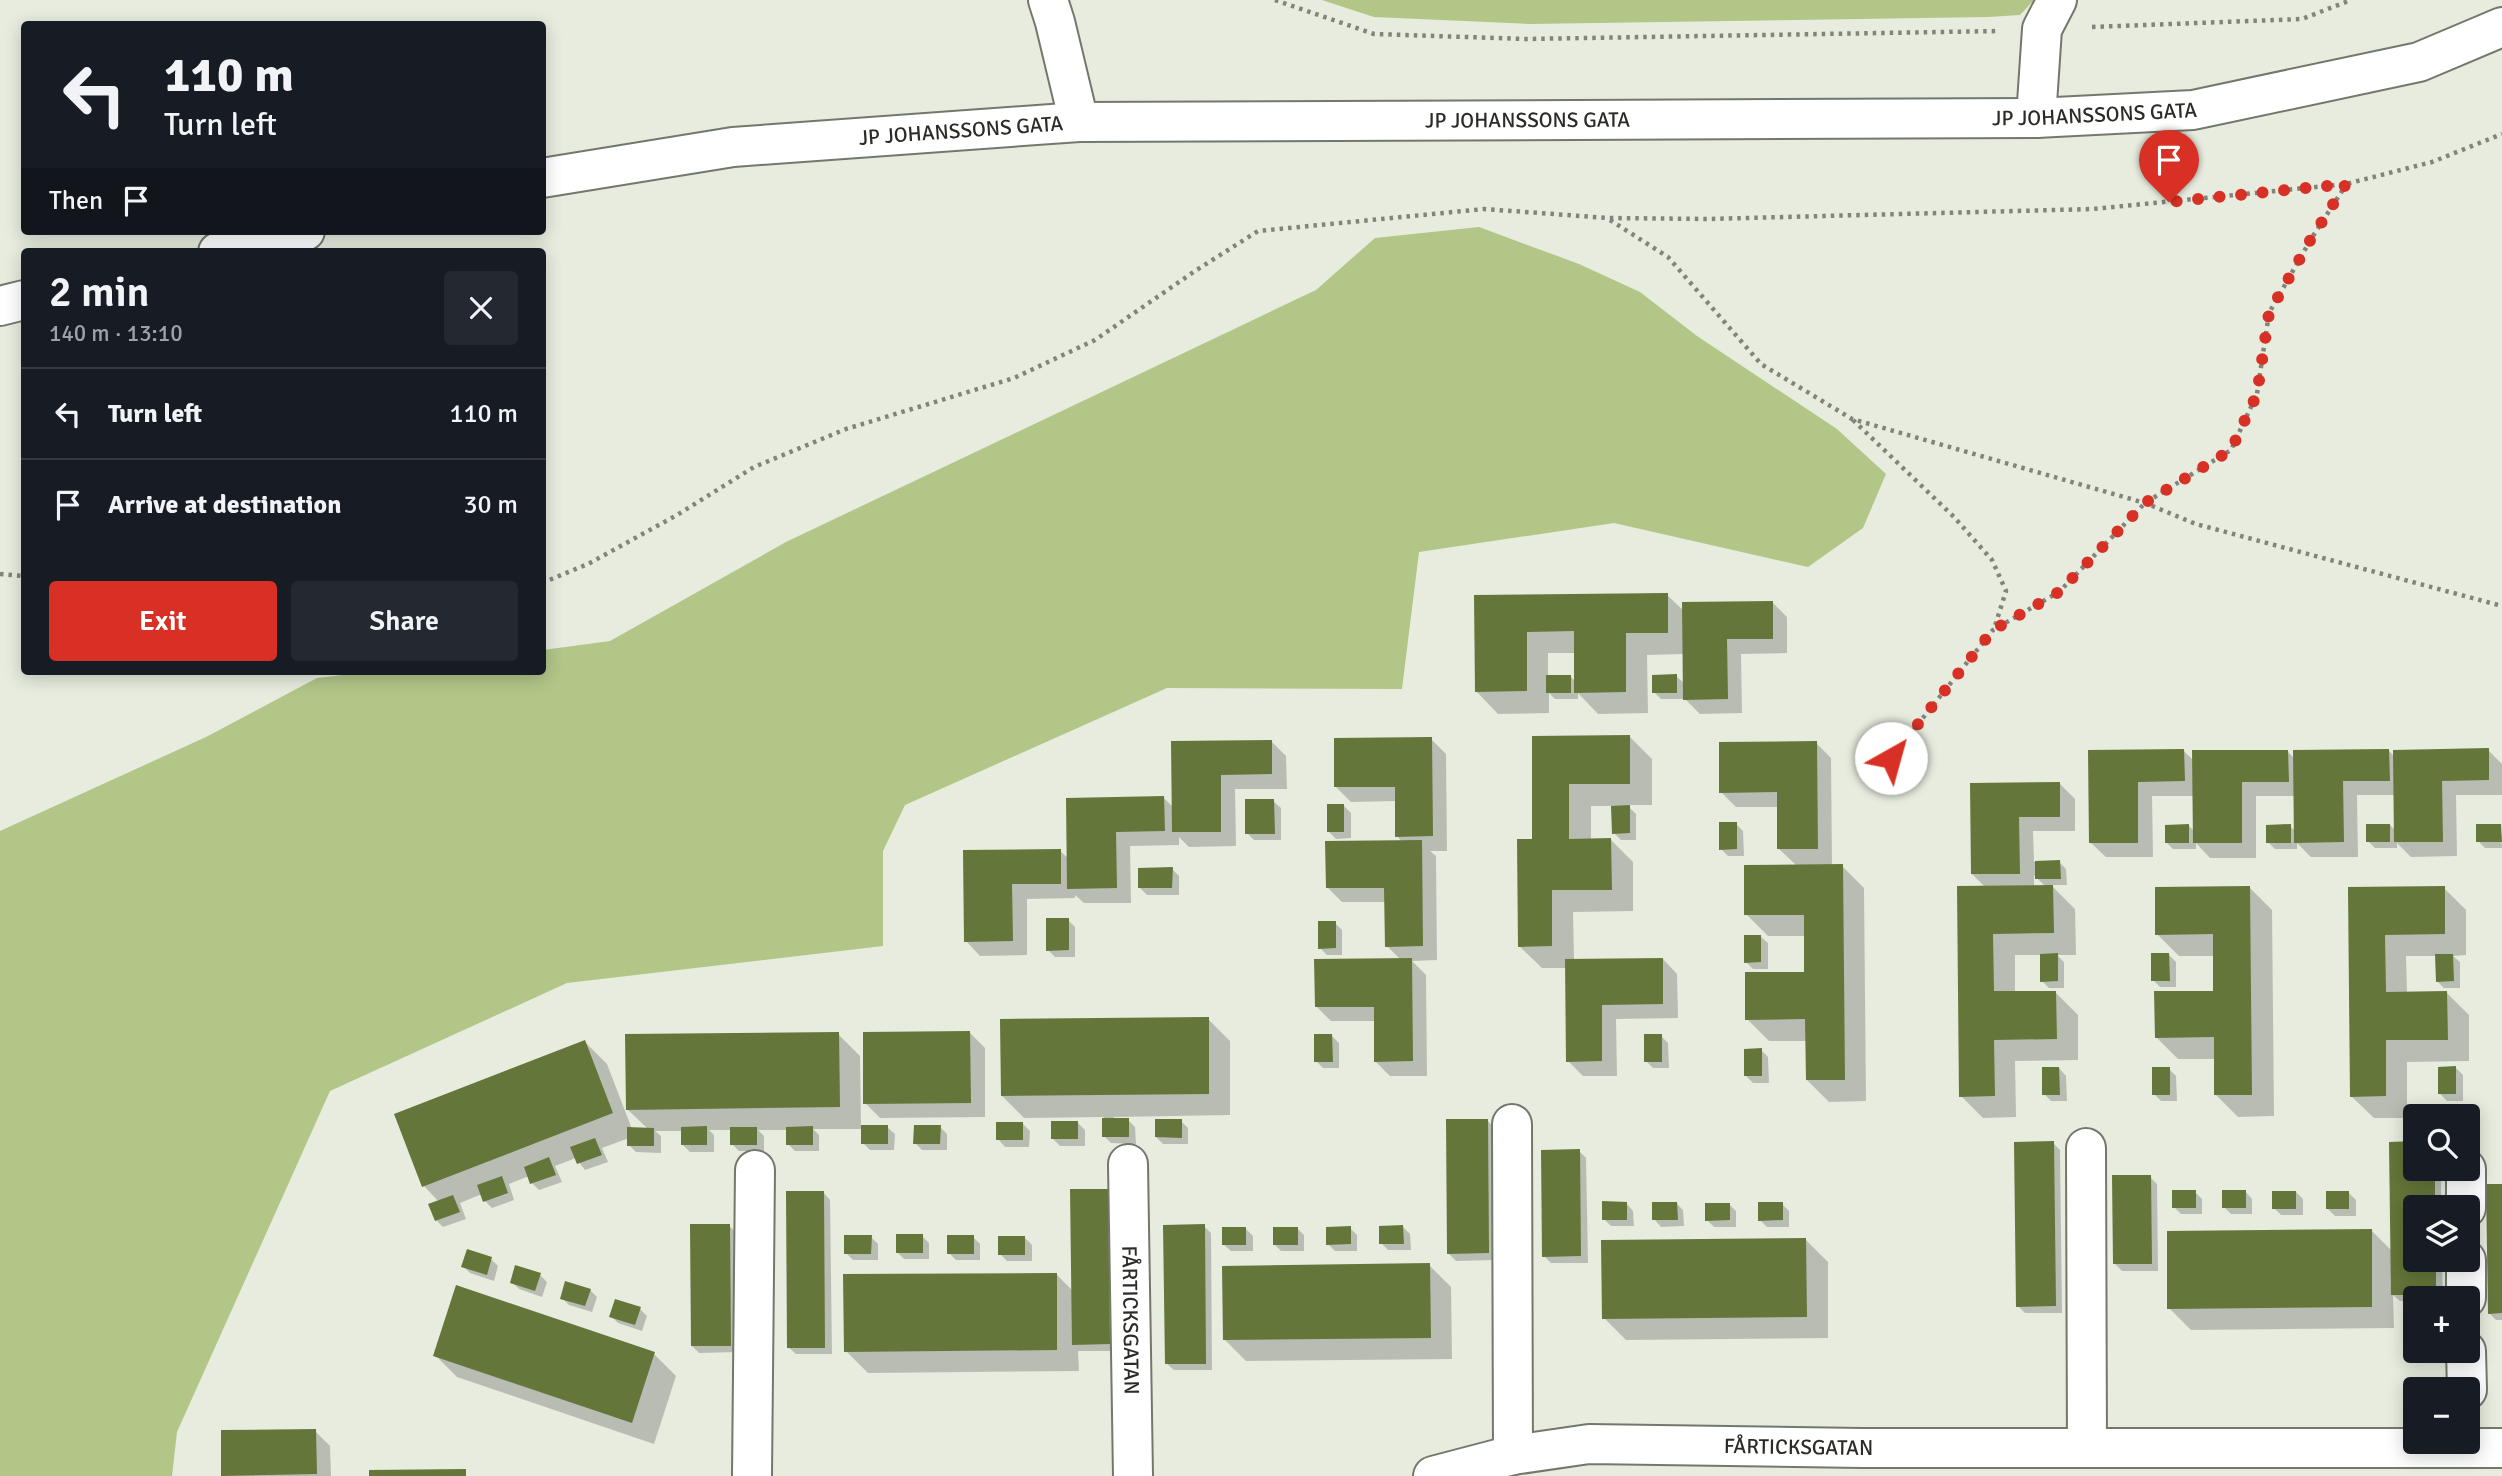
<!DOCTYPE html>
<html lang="en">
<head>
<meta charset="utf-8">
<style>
  body { margin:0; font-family:Signika,sans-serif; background:#242831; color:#f1f3f6; height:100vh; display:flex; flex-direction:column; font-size:26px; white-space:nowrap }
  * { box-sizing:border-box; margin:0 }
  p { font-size:23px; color:#9ea1a6 }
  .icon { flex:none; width:38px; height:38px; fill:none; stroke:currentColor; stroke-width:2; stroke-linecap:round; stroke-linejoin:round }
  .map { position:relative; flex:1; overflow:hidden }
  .panel { position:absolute; left:21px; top:248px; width:525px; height:427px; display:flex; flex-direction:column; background:#171b24; border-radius:7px; box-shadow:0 4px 18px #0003 }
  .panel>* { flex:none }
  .banner { position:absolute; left:21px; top:21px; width:525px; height:214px; border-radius:7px; box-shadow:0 4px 18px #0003; background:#171b24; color:#f1f3f6; overflow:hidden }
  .controls { position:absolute; left:2403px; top:1104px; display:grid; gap:14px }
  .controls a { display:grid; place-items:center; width:77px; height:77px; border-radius:7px; background:#171b24; box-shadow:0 4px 18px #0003; font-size:35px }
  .pin { position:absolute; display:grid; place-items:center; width:60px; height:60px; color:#fff; margin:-72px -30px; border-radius:50% 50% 50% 0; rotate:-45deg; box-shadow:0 0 7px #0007 }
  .pin .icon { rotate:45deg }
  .me { position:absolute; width:77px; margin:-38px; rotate:38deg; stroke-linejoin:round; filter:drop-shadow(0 0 5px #0008) }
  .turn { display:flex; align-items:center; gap:24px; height:147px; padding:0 28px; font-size:32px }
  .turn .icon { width:91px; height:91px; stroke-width:2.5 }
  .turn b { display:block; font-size:49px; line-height:60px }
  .then { display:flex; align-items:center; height:66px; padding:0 28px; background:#0003; gap:14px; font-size:26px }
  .round { display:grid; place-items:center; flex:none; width:74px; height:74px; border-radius:7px; background:#242831 }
  .head { display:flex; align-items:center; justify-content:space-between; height:119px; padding:0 28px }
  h1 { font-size:42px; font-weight:600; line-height:52px }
  .button { display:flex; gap:14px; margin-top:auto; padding:14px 28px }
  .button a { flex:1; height:80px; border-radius:7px; background:#d93025; color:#fff; font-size:28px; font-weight:600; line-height:80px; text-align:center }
  .button a+a { background:#242831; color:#f1f3f6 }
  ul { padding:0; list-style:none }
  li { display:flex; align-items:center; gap:21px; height:91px; padding:0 28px; border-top:2px solid #363941 }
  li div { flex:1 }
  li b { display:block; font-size:26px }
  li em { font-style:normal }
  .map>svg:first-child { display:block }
  .forest { fill:#b2c688 }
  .shadow { fill:#0003; fill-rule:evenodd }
  .building { fill:#64763a }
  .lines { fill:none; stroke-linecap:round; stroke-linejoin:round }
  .minor-casing { stroke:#73786c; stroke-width:42 }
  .path { stroke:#81847c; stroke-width:4.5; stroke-dasharray:3.5 5; stroke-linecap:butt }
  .minor { stroke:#fff; stroke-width:38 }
  .route { stroke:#d93025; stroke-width:12; stroke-dasharray:0 21.6 }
  .labels { text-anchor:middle; stroke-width:7; stroke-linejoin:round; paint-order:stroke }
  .street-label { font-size:21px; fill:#2a2c27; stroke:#f5faec }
</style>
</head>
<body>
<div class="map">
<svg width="2502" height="1476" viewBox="0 0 2502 1476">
  <rect width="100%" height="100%" fill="#e7ecdf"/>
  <g class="forest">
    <path d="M1322,0H2034L2020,15L1988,17L1529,24L1374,17Z"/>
    <path d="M1479,227L1579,264L1640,292L1697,336L1837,429L1886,474L1863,528L1808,567L1614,523L1419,552L1402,689L1167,688L905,805L883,851V946L567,983L330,1091L177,1432L172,1476H0V831L206,737L317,678L369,672H542L543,650L610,641L786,542L1316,290L1375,238Z"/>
  </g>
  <g class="shadow">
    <path d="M1667,595L1684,611L1772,602L1787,617V653L1741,654L1742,713L1700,714L1685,699H1661L1654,692L1676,676L1685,684L1684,654L1647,655L1648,713L1598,714L1578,693V699H1555L1549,693V713L1498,714L1476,691V597ZM1548,653H1576V682L1570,676H1548Z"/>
    <path d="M1630,737L1652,759V805H1627L1636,814V840H1621L1614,833L1613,806H1591V840H1611L1633,862V911L1573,912L1574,960L1663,959L1677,974L1678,1018L1616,1019L1617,1076H1583L1568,1061L1567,968H1542L1519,946L1534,841L1533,738Z"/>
    <path d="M1431,739L1446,754L1447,851H1430L1436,856L1437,960L1412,961L1426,975L1427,1076H1390L1375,1061V1021H1331L1316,1006L1401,960L1387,946L1386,902H1342L1327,887L1402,842L1397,836L1396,801L1351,802L1336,787Z"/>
    <path d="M1271,741L1286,756L1287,789H1235L1236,846L1189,847L1179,837V845L1130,846L1131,903H1084L1075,895V898L1027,899V955L980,956L966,941L965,852L1060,851L1069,859L1164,798L1174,808L1173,742Z"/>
    <path d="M1816,743L1831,758L1832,866H1842L1864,888L1866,1101L1829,1102L1807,1080V1041H1769L1747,1019L1806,973V936H1768L1746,914L1797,866L1779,849V807H1736L1721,792Z"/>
    <path d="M2388,750L2395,757L2488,750L2502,764V795H2456L2457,856L2411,857L2397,843V848H2375L2368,841L2390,825L2396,831V795H2357L2358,857H2311L2297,843V849H2275L2268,842L2290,826L2296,832L2295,796H2256V858H2210L2196,843V849H2173L2166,842L2189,826L2195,832L2194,796H2152L2153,857H2106L2091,843L2090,752L2184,751L2194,761L2288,752L2295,759Z"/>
    <path d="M2060,784L2075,799V831H2033L2034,862H2059L2066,869L2067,885H2051L2075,909L2076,955H2057L2064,962V988H2049L2042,981L2041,955H2015V993H2056L2078,1015V1060L2015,1061L2016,1117L1983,1118L1961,1096L1986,888L1972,874V785ZM2034,875L2046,887H2034Z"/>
    <path d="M1273,801L1281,808V840H1254L1247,833Z"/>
    <path d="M1344,806L1351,813V838L1336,839L1329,832Z"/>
    <path d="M1736,824L1743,831L1744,856H1728L1721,849Z"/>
    <path d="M2500,826L2502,848H2485L2478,841Z"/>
    <path d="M1172,869L1179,876V895H1147L1140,888Z"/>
    <path d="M2250,888L2272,910L2274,1116L2238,1117L2216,1095V1059H2178L2156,1037L2215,993V956H2179L2157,934Z"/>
    <path d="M2444,888L2466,910V955L2453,956L2460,962V988H2444L2437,981V956H2406L2407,993H2447L2469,1015V1061L2407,1062V1118H2374L2351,1096L2350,889Z"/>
    <path d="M1068,920L1075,927V957H1055L1048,950Z"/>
    <path d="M1335,923L1342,930V955H1327L1320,948Z"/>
    <path d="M1760,936L1768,943V969H1753L1746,962Z"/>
    <path d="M2169,955L2176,962V987H2160L2153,980Z"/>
    <path d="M1208,1019L1230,1041V1115L1114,1117V1120H1128L1135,1127L1136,1144L1111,1143L1104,1136V1117L1024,1118L1002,1096Z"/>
    <path d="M970,1033L985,1048V1117L880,1118L865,1103Z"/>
    <path d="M838,1034L860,1056L861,1127H887L895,1134L894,1150H870L863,1143V1129H813L819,1135V1151H795L788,1144V1130H758L764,1136V1151H739L732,1144V1130H709L714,1135V1152H690L683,1145V1131H655L661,1136V1153L636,1152L629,1145V1138L602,1148L608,1162L585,1170L576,1158L555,1166L562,1182L539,1190L532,1183L529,1176L509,1184L514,1200L492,1208L485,1201L482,1194L460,1203L466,1219L443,1227L436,1220L439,1202L424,1186L585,1042L607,1064L632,1129H648L627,1109Z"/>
    <path d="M1332,1036L1339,1043V1068H1323L1316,1061Z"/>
    <path d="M1661,1036L1668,1043L1669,1068H1653L1646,1061Z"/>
    <path d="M1761,1050L1768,1057L1769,1083H1753L1746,1076Z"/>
    <path d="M2059,1068L2066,1076L2067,1101H2051L2044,1094Z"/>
    <path d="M2456,1068L2463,1075V1101H2447L2440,1094Z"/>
    <path d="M2169,1069L2176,1076L2177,1101H2161L2154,1094Z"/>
    <path d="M1487,1120L1494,1128L1495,1260L1456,1261L1448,1253Z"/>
    <path d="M1181,1121L1188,1128V1144H1163L1156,1137Z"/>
    <path d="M1022,1123L1030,1131L1029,1147H1005L998,1139Z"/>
    <path d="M1078,1123L1085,1130V1146H1060L1053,1139Z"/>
    <path d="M940,1127L947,1134V1150H922L915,1143Z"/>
    <path d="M2053,1143L2060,1150L2062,1313H2025L2018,1306Z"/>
    <path d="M2415,1143V1169H2441V1208H2415V1260H2442L2443,1298H2415V1301H2400L2393,1295L2394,1328L2191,1330L2169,1308L2371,1230L2392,1251Z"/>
    <path d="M1579,1151L1586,1158L1588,1263H1551L1544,1256Z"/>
    <path d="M2150,1177L2157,1184L2158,1271H2122L2115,1264Z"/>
    <path d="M2502,1186V1320H2496L2489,1313Z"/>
    <path d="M1108,1191L1115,1198L1117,1351H1078L1079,1371L868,1373L846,1351L1056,1274L1073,1291Z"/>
    <path d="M2245,1191L2252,1199V1214H2231L2224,1207Z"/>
    <path d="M823,1192L830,1200L832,1354H796L788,1347Z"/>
    <path d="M2195,1192L2202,1199V1214H2181L2174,1207Z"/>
    <path d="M2296,1192L2303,1199V1215H2281L2274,1208Z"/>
    <path d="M2349,1193L2356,1200V1216H2335L2328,1209Z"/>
    <path d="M1626,1203L1633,1211L1634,1226H1611L1604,1219Z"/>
    <path d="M1676,1203L1683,1210L1684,1226L1661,1227L1654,1219Z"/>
    <path d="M1729,1204L1736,1211V1227H1714L1707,1220Z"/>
    <path d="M1782,1204L1789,1211V1227H1767L1760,1220Z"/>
    <path d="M729,1226L737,1233V1352L699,1353L692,1346Z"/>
    <path d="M1204,1226L1211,1233L1212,1370H1174L1166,1363Z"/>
    <path d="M1403,1227L1410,1234L1411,1250H1388L1381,1243Z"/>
    <path d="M1297,1228L1304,1235V1251H1281L1274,1244Z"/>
    <path d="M1350,1228L1357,1235V1251H1335L1328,1244Z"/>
    <path d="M1246,1229L1253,1236V1251H1231L1223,1244Z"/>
    <path d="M922,1236L929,1243V1259H904L897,1252Z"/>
    <path d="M871,1237L878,1244V1260H853L846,1253Z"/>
    <path d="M973,1237L980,1244V1260H956L949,1253Z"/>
    <path d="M1025,1238L1032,1245V1261H1007L1000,1254Z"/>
    <path d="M1806,1240L1828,1262V1338L1626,1340L1604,1318Z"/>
    <path d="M491,1259L498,1266L494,1281L470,1273L463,1266Z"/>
    <path d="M1429,1265L1451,1287L1452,1359L1246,1361L1224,1339Z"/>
    <path d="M540,1275L547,1282L542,1297L519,1289L512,1282Z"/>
    <path d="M457,1288L654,1354L676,1376L654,1444L457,1377L435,1355Z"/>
    <path d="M590,1290L597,1297L592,1312L569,1305L562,1298Z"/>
    <path d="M640,1309L647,1316L642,1331L618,1323L611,1316Z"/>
    <path d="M315,1431L330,1446L331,1476H223L222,1432Z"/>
  </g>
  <g class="building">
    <path d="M1668,593V633H1626V692L1574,693V631L1527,632V691L1475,692L1474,595Z"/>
    <path d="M1773,601V639H1727L1728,699L1683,700L1682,602Z"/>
    <path d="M1677,674V693H1652V675Z"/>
    <rect x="1546" y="675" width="25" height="18"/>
    <path d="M1630,735V784H1569V839L1611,838L1612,890H1552V946L1518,947L1517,839H1532V736Z"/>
    <path d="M1432,737L1433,836L1395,837V787H1334V738Z"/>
    <path d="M1272,740V774L1221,775V832H1172L1171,741Z"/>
    <path d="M1817,741L1818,849H1777V792L1719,793V742Z"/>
    <path d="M2489,748V780L2442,781L2443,842H2394L2393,750Z"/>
    <path d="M2184,749L2185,781L2138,782V843H2089L2088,750Z"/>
    <path d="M2389,749L2390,781H2343L2344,842L2294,843L2293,750Z"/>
    <path d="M2192,750H2288L2289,782H2242V843H2193Z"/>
    <path d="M2060,782V817H2019L2020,874H1971L1970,783Z"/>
    <path d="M1164,796L1165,831L1116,832L1117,888L1067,889L1066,798Z"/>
    <path d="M1245,799H1274L1275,834H1245Z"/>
    <rect x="1327" y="804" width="17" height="28"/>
    <path d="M1630,805V833L1612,834L1611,806Z"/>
    <path d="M1719,822H1737V849L1719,850Z"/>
    <path d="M2189,824V843H2165V825Z"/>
    <path d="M2291,824V843H2266V825Z"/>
    <rect x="2366" y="824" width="24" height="18"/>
    <path d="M2476,824H2501L2502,842H2476Z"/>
    <path d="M1422,840L1423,946L1385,947L1384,888H1326L1325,841Z"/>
    <path d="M1061,849V884H1012L1013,941L964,942L963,850Z"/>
    <path d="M2060,860L2061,879H2035V861Z"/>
    <path d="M1843,864L1845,1080H1806L1805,1019L1745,1020V972H1804V915H1744V865Z"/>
    <path d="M1173,867L1172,888H1138V868Z"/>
    <path d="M2053,885L2054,933L1993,934L1994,991H2056L2057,1039L1994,1040L1995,1096L1959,1097L1957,886Z"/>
    <path d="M2250,886L2252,1095H2214V1037L2155,1038L2154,991H2213V934L2155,935V887Z"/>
    <path d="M2445,886V934L2385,935L2386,992L2447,991L2448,1040H2386V1096L2350,1097L2348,887Z"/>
    <path d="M1046,918H1069V950L1046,951Z"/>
    <path d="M1318,921H1336V948L1318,949Z"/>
    <path d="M1744,935H1761V962L1744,963Z"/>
    <path d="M2058,953V981L2040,982V954Z"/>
    <path d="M2151,953H2169L2170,981H2151Z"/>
    <path d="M2435,954H2453L2454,981L2436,982Z"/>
    <path d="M1412,958L1413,1061L1374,1062V1007H1315L1314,959Z"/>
    <path d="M1663,958V1004L1602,1005V1061L1566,1062L1565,959Z"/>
    <path d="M1209,1017V1094L1001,1096L1000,1019Z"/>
    <path d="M970,1031L971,1103L863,1104V1032Z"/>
    <path d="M839,1032L840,1107L626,1110L625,1034Z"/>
    <path d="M1314,1034H1332L1333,1062H1314Z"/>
    <rect x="1644" y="1034" width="18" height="28"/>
    <path d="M585,1040L613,1113L422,1187L394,1114Z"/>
    <path d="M1762,1048V1076H1744V1049Z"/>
    <path d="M2456,1066V1094H2438V1067Z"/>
    <path d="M2042,1067H2059L2060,1095H2042Z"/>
    <rect x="2152" y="1067" width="18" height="28"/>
    <rect x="1102" y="1118" width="27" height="19"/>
    <path d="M1155,1119H1182V1138L1155,1137Z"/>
    <path d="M1446,1119H1488L1489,1253L1447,1254Z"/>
    <rect x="1051" y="1121" width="27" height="18"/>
    <rect x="996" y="1122" width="27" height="18"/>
    <rect x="861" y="1125" width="27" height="19"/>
    <path d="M914,1125H941L940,1144H913Z"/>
    <path d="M707,1126V1145H681V1127Z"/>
    <path d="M813,1126V1145H786V1127Z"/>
    <path d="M627,1127L654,1128V1146H627Z"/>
    <rect x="730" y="1127" width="27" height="18"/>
    <path d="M595,1138L602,1155L577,1164L570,1147Z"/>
    <path d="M2054,1141L2056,1306L2016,1307L2014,1142Z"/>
    <path d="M2415,1141V1169H2435V1208H2415V1260H2436V1295H2391L2389,1142Z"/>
    <path d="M1580,1149L1581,1256L1542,1257L1541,1150Z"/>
    <path d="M549,1157L556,1175L530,1184L524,1167Z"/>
    <path d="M2112,1175H2151L2152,1264H2113Z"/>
    <path d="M502,1176L508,1193L483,1202L477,1185Z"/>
    <path d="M2486,1184H2502V1313L2488,1314Z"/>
    <path d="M1070,1189H1108L1110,1344L1072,1345Z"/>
    <rect x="2172" y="1190" width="24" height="18"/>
    <rect x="2222" y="1190" width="24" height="18"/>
    <path d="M786,1191H824L825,1348H787Z"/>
    <rect x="2272" y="1191" width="24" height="18"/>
    <rect x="2326" y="1191" width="23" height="18"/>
    <path d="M453,1195L460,1212L435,1221L428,1204Z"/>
    <path d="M1602,1201L1627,1202V1220H1602Z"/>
    <path d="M1652,1202H1677L1678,1220H1652Z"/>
    <path d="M1758,1202H1783V1220L1758,1221Z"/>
    <path d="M1705,1203H1730V1220L1705,1221Z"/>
    <path d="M690,1224H730L731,1346H691Z"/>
    <path d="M1205,1224L1206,1364H1165L1163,1225Z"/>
    <path d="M1403,1225L1404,1244H1379V1226Z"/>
    <path d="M1351,1226V1244L1326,1245V1227Z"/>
    <rect x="1222" y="1227" width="24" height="18"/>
    <rect x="1273" y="1227" width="25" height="18"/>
    <path d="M2372,1229V1307L2167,1309V1231Z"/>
    <rect x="896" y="1234" width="27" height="19"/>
    <path d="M844,1235H872L871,1254H844Z"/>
    <rect x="947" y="1235" width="27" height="19"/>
    <rect x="998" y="1236" width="27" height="19"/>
    <path d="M1806,1238L1807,1317L1602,1319L1601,1240Z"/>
    <path d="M467,1249L492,1257L487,1275L461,1267Z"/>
    <path d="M1430,1263L1431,1338L1223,1340L1222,1266Z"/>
    <path d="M515,1265L541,1273L535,1291L510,1283Z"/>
    <path d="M1057,1273V1350L844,1352L843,1274Z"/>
    <path d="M565,1281L591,1289L585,1306L560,1299Z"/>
    <path d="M456,1285L655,1352L632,1423L433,1356Z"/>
    <path d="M615,1299L641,1307L635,1325L609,1317Z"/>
    <path d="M316,1429L317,1474L221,1476V1430Z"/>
    <path d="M466,1469V1476H369V1470Z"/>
  </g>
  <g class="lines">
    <defs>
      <g id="minor">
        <path d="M1048,0L1055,22L1079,122"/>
        <path d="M2036,118L2042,29L2057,0"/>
        <path id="s1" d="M542,178L733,147L1079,122L2036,118L2193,110L2419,62L2502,27"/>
        <path d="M218,252L305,231"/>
        <path d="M0,306L24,300"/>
        <path d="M1512,1124L1513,1455"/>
        <path d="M2086,1148L2087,1448"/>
        <path id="s2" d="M1128,1164L1133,1476"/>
        <path d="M2466,1169V1208"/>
        <path d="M2466,1260V1298"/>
        <path d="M2466,1351L2467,1390"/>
        <path d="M752,1476L755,1170"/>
        <path id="s3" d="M1433,1476L1513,1455L1589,1444L1862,1448H2502"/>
      </g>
    </defs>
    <use href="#minor" class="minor-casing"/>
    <g class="path">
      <path d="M1275,0L1374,34L1527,39L2000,31"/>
      <path d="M2092,27L2302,19L2351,0"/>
      <path d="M1610,220L1668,257L1761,364L1852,419L2145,503L2196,524L2502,606"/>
      <path d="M1853,420L1954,517L1992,560L2006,591L1994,629"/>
      <path d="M0,574L24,576"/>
      <path d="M542,583L588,564L677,515L754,467L846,429L1014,378L1095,340L1195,271L1258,231L1484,209L1608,218L1708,219L2093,209L2346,184L2432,162L2502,134"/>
      <path d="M1891,758L1993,630L2059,592L2145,503L2231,450L2257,394L2269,313L2311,239L2346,185"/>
    </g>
    <use href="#minor" class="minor"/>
  </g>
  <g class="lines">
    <path class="route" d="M1891,758L1993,630L2059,592L2145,503L2231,450L2257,394L2269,313L2311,239L2346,184L2169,202"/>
  </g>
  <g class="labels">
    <g class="street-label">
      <text dy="7" stroke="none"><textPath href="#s1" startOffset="1556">JP JOHANSSONS GATA</textPath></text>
      <text dy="7" stroke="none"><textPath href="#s1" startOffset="989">JP JOHANSSONS GATA</textPath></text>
      <text dy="7" stroke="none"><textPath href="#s1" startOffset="422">JP JOHANSSONS GATA</textPath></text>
      <text dy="7" stroke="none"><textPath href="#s2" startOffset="156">FÅRTICKSGATAN</textPath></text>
      <text dy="7" stroke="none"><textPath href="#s3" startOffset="369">FÅRTICKSGATAN</textPath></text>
    </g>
  </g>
</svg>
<div class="controls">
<a><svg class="icon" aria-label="search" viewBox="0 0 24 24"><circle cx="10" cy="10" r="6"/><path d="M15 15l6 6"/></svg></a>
<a><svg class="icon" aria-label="layers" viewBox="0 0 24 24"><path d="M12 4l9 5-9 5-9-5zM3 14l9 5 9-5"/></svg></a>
<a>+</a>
<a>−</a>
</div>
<div class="pin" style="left:2169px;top:202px;background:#d93025"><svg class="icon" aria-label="arrive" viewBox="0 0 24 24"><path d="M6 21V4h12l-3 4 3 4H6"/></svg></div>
<svg class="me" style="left:1891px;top:758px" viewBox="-20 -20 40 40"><circle r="19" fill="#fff"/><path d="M0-13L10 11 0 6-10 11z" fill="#d93025"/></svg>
<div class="banner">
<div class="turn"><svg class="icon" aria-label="left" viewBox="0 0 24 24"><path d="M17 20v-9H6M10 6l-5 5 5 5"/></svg><div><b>110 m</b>Turn left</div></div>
<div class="then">Then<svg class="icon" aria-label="arrive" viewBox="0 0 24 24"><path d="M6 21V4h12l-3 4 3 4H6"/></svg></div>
</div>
<section class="panel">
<div class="head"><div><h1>2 min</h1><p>140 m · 13:10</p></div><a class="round"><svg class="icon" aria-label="close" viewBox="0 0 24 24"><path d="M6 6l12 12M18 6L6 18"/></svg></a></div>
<ul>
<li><svg class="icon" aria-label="left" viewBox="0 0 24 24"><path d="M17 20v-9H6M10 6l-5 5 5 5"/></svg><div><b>Turn left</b></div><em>110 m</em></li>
<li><svg class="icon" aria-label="arrive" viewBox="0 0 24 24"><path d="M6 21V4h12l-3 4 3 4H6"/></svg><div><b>Arrive at destination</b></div><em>30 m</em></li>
</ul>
<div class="button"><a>Exit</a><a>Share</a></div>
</section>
</div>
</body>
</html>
